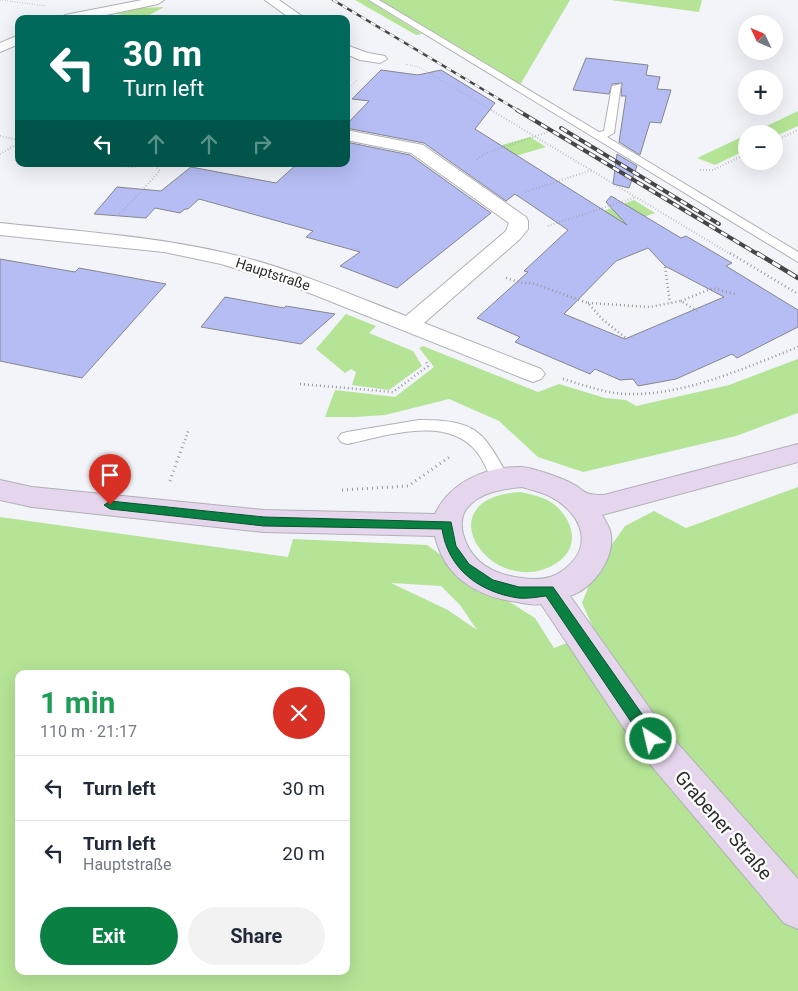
<!DOCTYPE html>
<html lang="en">
<head>
<meta charset="utf-8">
<style>
  body { margin:0; font-family:Roboto,sans-serif; background:#f2f2f3; color:#1f2937; height:100vh; display:flex; flex-direction:column; font-size:19px; white-space:nowrap }
  * { box-sizing:border-box; margin:0 }
  p { font-size:16px; color:#747a83 }
  .icon { flex:none; width:28px; height:28px; fill:none; stroke:currentColor; stroke-width:2; stroke-linecap:round; stroke-linejoin:round }
  .map { position:relative; flex:1; overflow:hidden }
  .panel { position:absolute; left:15px; top:670px; width:335px; height:305px; display:flex; flex-direction:column; background:#fff; border-radius:10px; box-shadow:0 5px 20px #0002 }
  .panel>* { flex:none }
  .hud { position:absolute; left:15px; top:15px; width:335px; height:152px; border-radius:10px; box-shadow:0 5px 20px #0002; background:#00695c; color:#fff; overflow:hidden }
  .needle { width:32px; rotate:314deg }
  .buttons { position:absolute; left:738px; top:15px; display:grid; gap:10px }
  .buttons a { display:grid; place-items:center; width:45px; height:45px; border-radius:50%; background:#fff; box-shadow:0 5px 20px #0002; font-size:25px }
  .pin { position:absolute; display:grid; place-items:center; width:42px; height:42px; color:#fff; margin:-51px -21px; border-radius:50% 50% 50% 0; rotate:-45deg; box-shadow:0 0 5px #0007 }
  .pin .icon { rotate:45deg }
  .me { position:absolute; width:55px; margin:-28px; rotate:325deg; stroke-linejoin:round; filter:drop-shadow(0 0 4px #0008) }
  .turn { display:flex; align-items:center; gap:18px; height:105px; padding:0 25px; font-size:22px }
  .turn .icon { width:65px; height:65px; stroke-width:2.5 }
  .turn b { display:block; font-size:35px; line-height:42px }
  .lanes { display:flex; align-items:center; height:48px; padding:0 25px; background:#0003; justify-content:center; gap:25px; direction:ltr }
  .lanes .off { opacity:.35 }
  .round { display:grid; place-items:center; flex:none; width:52px; height:52px; border-radius:26px; background:#f2f2f3 }
  .overview { display:flex; align-items:center; justify-content:space-between; height:85px; padding:0 25px }
  h1 { font-size:30px; font-weight:700; line-height:38px; color:#1e9e55 }
  .primary-button { display:flex; gap:10px; margin-top:auto; padding:10px 25px }
  .primary-button a { flex:1; height:58px; border-radius:30px; background:#0b8043; color:#fff; font-size:20px; font-weight:700; line-height:58px; text-align:center }
  .primary-button a+a { background:#f2f2f3; color:#1f2937 }
  ul { padding:0; list-style:none }
  li { display:flex; align-items:center; gap:15px; height:65px; padding:0 25px; border-top:1px solid #e0e1e3 }
  li div { flex:1 }
  li b { display:block; font-size:19px }
  li em { font-style:normal }
  .map>svg:first-child { display:block }
  .green { fill:#b5e496; fill-rule:evenodd }
  .building { fill:#b6bdf4; stroke:#86878c; fill-rule:evenodd }
  .lines { fill:none; stroke-linecap:round; stroke-linejoin:round }
  .lane-casing { stroke:#b0b1b5; stroke-width:2 }
  .street-casing { stroke:#b0b1b5; stroke-width:2 }
  .secondary-casing { stroke:#b0b1b5; stroke-width:2 }
  .path-far3 { stroke:#98999c; stroke-width:1; stroke-dasharray:0.5 2; stroke-linecap:butt }
  .path-far2 { stroke:#98999c; stroke-width:2; stroke-dasharray:0.5 2.5; stroke-linecap:butt }
  .path-far1 { stroke:#98999c; stroke-width:2.5; stroke-dasharray:1 3; stroke-linecap:butt }
  .path { stroke:#98999c; stroke-width:3; stroke-dasharray:1 4; stroke-linecap:butt }
  .lane { fill:#fff; fill-rule:evenodd }
  .street { fill:#fff; fill-rule:evenodd }
  .secondary { fill:#e6d6ed; fill-rule:evenodd }
  .rail-far2-casing { stroke:#464648; stroke-width:2.5 }
  .rail-far1-casing { stroke:#464648; stroke-width:4 }
  .rail-casing { stroke:#464648; stroke-width:4.5 }
  .rail-far2 { stroke:#fff; stroke-width:2; stroke-dasharray:5.5; stroke-linecap:butt }
  .rail-far1 { stroke:#fff; stroke-width:2.5; stroke-dasharray:7; stroke-linecap:butt }
  .rail { stroke:#fff; stroke-width:3; stroke-dasharray:9; stroke-linecap:butt }
  .route { fill:#0b8043; stroke:#07532c }
  .labels { text-anchor:middle; stroke-width:4.5; stroke-linejoin:round; paint-order:stroke }
  .far-street-label { font-size:14px; fill:#2c2c2e; stroke:#fff }
  .near-street-label { font-size:19px; fill:#2c2c2e; stroke:#fff }
</style>
</head>
<body>
<div class="map">
<svg width="798" height="991" viewBox="0 0 798 991">
  <rect width="100%" height="100%" fill="#f3f4f9"/>
  <g class="green">
    <path d="M355,0H368L422,34L416,35Z"/>
    <path d="M379,0H570L520,85Z"/>
    <path d="M611,0H702L699,12Z"/>
    <path d="M164,7L144,18L116,14L141,8Z"/>
    <path d="M798,111V126L774,137V134H750Z"/>
    <path d="M746,135V150L715,165L697,158Z"/>
    <path d="M530,137L546,147L471,169L457,158Z"/>
    <path d="M634,200L655,213L590,236L570,223Z"/>
    <path d="M346,314L376,326L369,333L413,351L422,366L389,390L352,385L356,372L351,369L345,373L316,349Z"/>
    <path d="M423,346L538,392L559,384L605,398L626,400L636,406L729,385L798,359V413L736,436L583,472L538,457L499,421L449,399L385,415L356,417H325L335,390L395,397L434,367L419,348Z"/>
    <path d="M798,487V991H0V517L288,557L293,539L427,545L478,582L535,618L554,648L595,632L582,603L596,567L625,526L654,511L686,528ZM391,583L441,586L460,605L477,630L448,610ZM19,674H346V971H19Z"/>
    <path d="M520,492C530,494 540,496 549,501C571,514 583,545 558,562C496,605 419,499 520,492Z"/>
  </g>
  <g class="building">
    <path d="M586,58L648,65L646,75L660,77L657,89L671,90L661,123L650,122L640,155L619,142L626,96H621L622,83L612,84L609,94L573,90Z"/>
    <path d="M381,70L418,75L441,70L495,103L475,129L627,225L606,202L611,196L681,238L686,236L732,263L726,266L798,310V327L737,358L732,354L676,379L638,386L633,379L620,380L595,369L590,374L515,342L520,337L477,318L528,272L524,271L568,230L515,194L506,201L424,143L346,128V125L369,101L352,99ZM648,248L665,266L724,297L625,339L564,314L616,261Z"/>
    <path d="M346,142L410,155L491,213L397,288L340,266L360,252L306,237L313,231L199,199L188,209H185L180,213L155,208L146,218L94,214L117,187L161,191L191,167L276,183L297,164H346Z"/>
    <path d="M617,154L637,166L629,188L613,184Z"/>
    <path d="M0,259L75,272L79,268L166,284L82,378L0,361Z"/>
    <path d="M225,297L284,308L286,306L335,314L301,344L201,327Z"/>
  </g>
  <g class="lines">
    <defs>
      <g id="lane">
        <path d="M369,0H379L599,132L604,131L612,86L621,84L614,133L607,137L798,252V262Z"/>
        <path d="M419,420C477,420 483,431 509,478L506,483L500,485L494,483C488,473 484,461 477,452C447,414 386,436 347,444L341,442L338,438L341,434L347,432Z"/>
      </g>
      <g id="street">
        <path d="M142,0H164L158,4L87,19H59L65,15Z"/>
        <path d="M265,0H279L306,19H291Z"/>
        <path d="M19,35V44L0,52V43Z"/>
        <path d="M346,45L368,53L385,56L387,59L380,63L360,60L346,54Z"/>
        <path d="M346,130L423,145L526,217L528,221V229L520,239L424,323L541,369L545,374L541,379L533,382L525,379L292,286L221,264L164,252L0,235V223C76,231 152,236 226,253C288,267 347,293 406,316L506,231L509,223L411,153L346,140Z"/>
      </g>
      <path id="secondary" d="M798,444V462L602,515C605,520 608,525 610,530C617,556 594,588 570,596L663,727L798,879V929L784,923L639,751L541,604C533,606 525,603 517,602C477,597 444,577 435,536L264,532L32,507L0,500V480L32,487L264,510L435,514C450,482 487,466 522,467C533,468 559,477 569,482C588,491 580,495 604,495ZM522,487C531,490 542,492 551,497C583,514 595,548 562,571C550,580 536,580 522,578C494,575 471,563 463,534C461,526 461,515 467,508C480,492 502,489 522,487Z"/>
    </defs>
    <use href="#lane" class="lane-casing"/>
    <use href="#street" class="street-casing"/>
    <use href="#secondary" class="secondary-casing"/>
    <g class="path-far3">
      <path d="M0,0L47,6"/>
      <path d="M405,64L419,67L493,111"/>
      <path d="M346,91L358,79"/>
    </g>
    <g class="path-far2">
      <path d="M491,110L732,255"/>
      <path d="M0,136L19,140"/>
      <path d="M774,141L798,130"/>
      <path d="M0,154L19,143"/>
      <path d="M477,159L486,153L548,132"/>
      <path d="M87,164L132,167L153,164L160,171L119,215"/>
      <path d="M700,170H713L746,154"/>
      <path d="M525,192L592,170"/>
      <path d="M548,226L636,197"/>
    </g>
    <g class="path-far1">
      <path d="M730,253L798,294"/>
      <path d="M665,267L670,303"/>
      <path d="M506,278L522,283H532L588,303L602,319L627,339"/>
      <path d="M681,301L713,288L735,294"/>
      <path d="M588,303L650,307L681,301L697,311"/>
      <path d="M563,379C584,385 604,393 626,394C685,396 744,368 798,347"/>
      <path d="M300,384L393,392L428,366L426,362"/>
      <path d="M185,440L189,429"/>
    </g>
    <g class="path">
      <path d="M170,481L185,439"/>
      <path d="M342,490L408,486L451,456"/>
    </g>
    <use href="#lane" class="lane"/>
    <use href="#street" class="street"/>
    <use href="#secondary" class="secondary"/>
    <defs>
      <path id="rail-far2" d="M333,0L519,111"/>
      <g id="rail-far1">
        <path d="M517,110L759,255"/>
        <path d="M561,128L719,224"/>
      </g>
      <path id="rail" d="M757,253L798,278"/>
    </defs>
    <use href="#rail-far2" class="rail-far2-casing"/>
    <use href="#rail-far1" class="rail-far1-casing"/>
    <use href="#rail" class="rail-casing"/>
    <use href="#rail-far2" class="rail-far2"/>
    <use href="#rail-far1" class="rail-far1"/>
    <use href="#rail" class="rail"/>
  </g>
  <path class="route" d="M110,501L264,517L451,522L456,546L469,564L493,580L519,587H553L656,734L658,739L656,744L651,746L646,744L546,596C537,597 527,599 518,598C479,592 448,569 442,529L264,526L110,509L104,505Z"/>
  <g class="labels">
    <g class="far-street-label">
      <text transform="translate(273 274) rotate(18)" y="5">Hauptstraße</text>
    </g>
    <g class="near-street-label">
      <text transform="translate(724 825) rotate(49)" y="7">Grabener Straße</text>
    </g>
  </g>
</svg>
<div class="buttons">
<a><svg class="needle" viewBox="-14 -14 28 28"><path d="M0-13l5 13h-10z" fill="#e53935"/><path d="M0 13l5-13h-10z" fill="#747a83"/></svg></a>
<a>+</a>
<a>−</a>
</div>
<div class="pin" style="left:110px;top:505px;background:#d93025"><svg class="icon" aria-label="arrive" viewBox="0 0 24 24"><path d="M6 21V4h12l-3 4 3 4H6"/></svg></div>
<svg class="me" style="left:651px;top:739px" viewBox="-20 -20 40 40"><circle r="17" fill="#0b8043" stroke="#fff" stroke-width="3"/><path d="M0-11L8 9 0 5-8 9z" fill="#fff"/></svg>
<div class="hud">
<div class="turn"><svg class="icon" aria-label="left" viewBox="0 0 24 24"><path d="M17 20v-9H6M10 6l-5 5 5 5"/></svg><div><b>30 m</b>Turn left</div></div>
<div class="lanes"><svg class="icon" aria-label="left" viewBox="0 0 24 24"><path d="M17 20v-9H6M10 6l-5 5 5 5"/></svg><svg class="icon off" aria-label="ahead" viewBox="0 0 24 24"><path d="M12 20V5M6 11l6-6 6 6"/></svg><svg class="icon off" aria-label="ahead" viewBox="0 0 24 24"><path d="M12 20V5M6 11l6-6 6 6"/></svg><svg class="icon off" aria-label="right" viewBox="0 0 24 24"><path d="M7 20v-9h11M14 6l5 5-5 5"/></svg></div>
</div>
<section class="panel">
<div class="overview"><div><h1>1 min</h1><p>110 m · 21:17</p></div><a class="round" style="background:#d93025;color:#fff"><svg class="icon" aria-label="close" viewBox="0 0 24 24"><path d="M6 6l12 12M18 6L6 18"/></svg></a></div>
<ul>
<li><svg class="icon" aria-label="left" viewBox="0 0 24 24"><path d="M17 20v-9H6M10 6l-5 5 5 5"/></svg><div><b>Turn left</b></div><em>30 m</em></li>
<li><svg class="icon" aria-label="left" viewBox="0 0 24 24"><path d="M17 20v-9H6M10 6l-5 5 5 5"/></svg><div><b>Turn left</b><p>Hauptstraße</p></div><em>20 m</em></li>
</ul>
<div class="primary-button"><a>Exit</a><a>Share</a></div>
</section>
</div>
</body>
</html>
